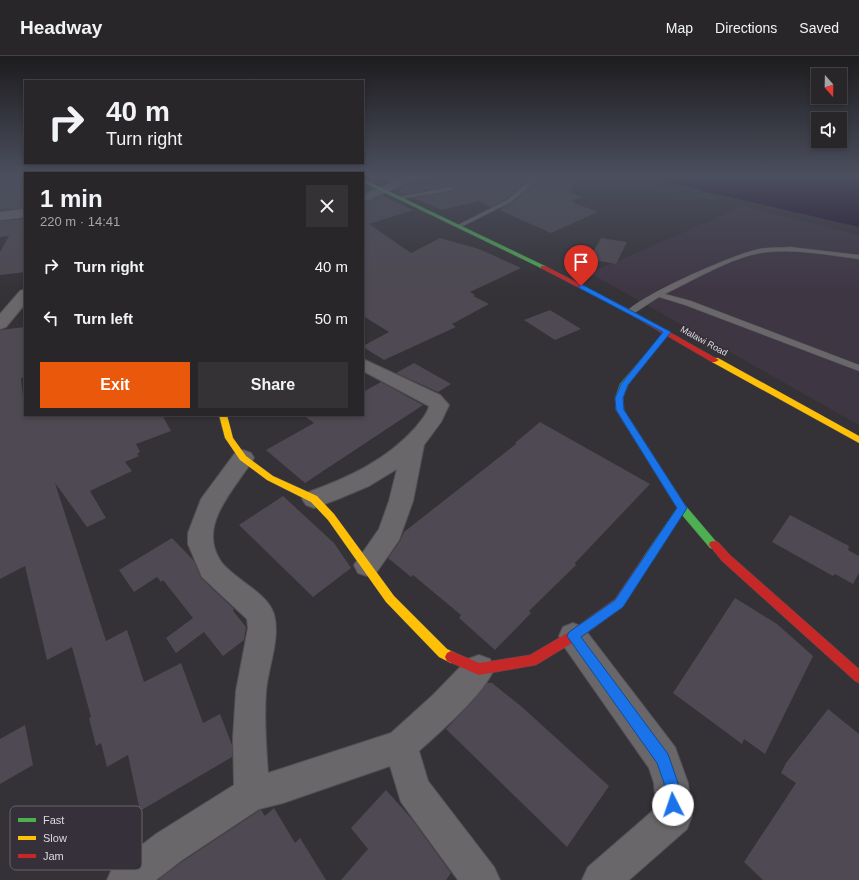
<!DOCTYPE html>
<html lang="en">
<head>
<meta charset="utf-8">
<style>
  body { margin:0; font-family:Arial,sans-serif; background:#343235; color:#f1f3f6; height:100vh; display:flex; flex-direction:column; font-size:15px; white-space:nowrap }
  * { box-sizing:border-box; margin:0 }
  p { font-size:13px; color:#a5a5a8 }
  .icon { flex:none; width:22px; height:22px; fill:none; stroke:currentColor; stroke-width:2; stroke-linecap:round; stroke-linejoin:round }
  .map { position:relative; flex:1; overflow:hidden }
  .drawer { position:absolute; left:24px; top:116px; width:340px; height:244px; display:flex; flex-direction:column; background:#282629; border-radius:0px; box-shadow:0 2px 6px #0003,0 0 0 1px #444346 }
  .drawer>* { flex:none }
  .hud { position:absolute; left:24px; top:24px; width:340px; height:84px; border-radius:0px; box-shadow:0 2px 6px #0003,0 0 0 1px #444346; background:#282629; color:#f1f3f6; overflow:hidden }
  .needle { width:26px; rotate:160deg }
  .tools { position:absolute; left:811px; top:12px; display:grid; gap:8px }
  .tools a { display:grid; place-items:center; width:36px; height:36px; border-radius:0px; background:#282629; box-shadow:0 2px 6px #0003,0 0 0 1px #444346; font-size:20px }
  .pin { position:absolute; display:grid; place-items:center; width:34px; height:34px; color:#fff; margin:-41px -17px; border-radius:50% 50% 50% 0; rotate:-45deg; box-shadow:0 0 4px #0007 }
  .pin .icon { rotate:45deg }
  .me { position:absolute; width:44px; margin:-22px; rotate:356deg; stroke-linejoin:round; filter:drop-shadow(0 0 3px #0008) }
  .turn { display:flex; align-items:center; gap:14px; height:84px; padding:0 16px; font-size:18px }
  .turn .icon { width:52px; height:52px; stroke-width:2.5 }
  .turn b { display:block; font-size:28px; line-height:34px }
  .round { display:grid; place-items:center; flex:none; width:42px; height:42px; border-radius:0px; background:#343235 }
  .head { display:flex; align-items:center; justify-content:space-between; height:68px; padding:0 16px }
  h1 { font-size:24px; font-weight:700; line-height:30px }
  .action { display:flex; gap:8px; margin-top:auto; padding:8px 16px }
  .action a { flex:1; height:46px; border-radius:0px; background:#ea580c; color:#fff; font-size:16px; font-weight:700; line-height:46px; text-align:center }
  .action a+a { background:#343235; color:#f1f3f6 }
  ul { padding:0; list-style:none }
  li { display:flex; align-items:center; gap:12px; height:52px; padding:0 16px }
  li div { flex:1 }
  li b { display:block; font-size:15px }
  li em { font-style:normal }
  header { display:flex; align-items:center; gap:24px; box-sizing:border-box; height:56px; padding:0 20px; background:#282629; border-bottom:1px solid #444346 }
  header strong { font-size:19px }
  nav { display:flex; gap:22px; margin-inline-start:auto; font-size:14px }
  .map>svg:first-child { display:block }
  .built { fill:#3f3644 }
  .water { fill:#230e2d }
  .building { fill:#4e4952 }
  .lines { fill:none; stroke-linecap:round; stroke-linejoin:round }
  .lane-casing { stroke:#535055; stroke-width:1 }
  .street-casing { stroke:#535055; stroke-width:2 }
  .fast-casing { stroke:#535055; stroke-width:1 }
  .slow-casing { stroke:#535055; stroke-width:1 }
  .jam-casing { stroke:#535055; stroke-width:1 }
  .path { stroke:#6a686c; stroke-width:1.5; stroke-dasharray:0.5 1.5; stroke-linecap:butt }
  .lane { fill:#69676a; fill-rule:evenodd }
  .street { fill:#69676a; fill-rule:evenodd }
  .fast { fill:#4caf50; fill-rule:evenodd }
  .slow { fill:#ffc107; fill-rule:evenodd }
  .jam { fill:#c62828; fill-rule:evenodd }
  .route { fill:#1a73e8; stroke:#114b97 }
  .labels { text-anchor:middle; stroke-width:3; stroke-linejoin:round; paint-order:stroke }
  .far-street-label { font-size:9px; fill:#dddae0; stroke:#353039 }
  .key { fill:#353039; stroke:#67636b; stroke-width:1 }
  .key-label { font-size:11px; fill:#dddae0 }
</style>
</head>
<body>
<header>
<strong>Headway</strong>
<nav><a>Map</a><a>Directions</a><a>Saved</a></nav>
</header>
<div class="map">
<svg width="859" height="824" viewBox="0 0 859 824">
  <rect width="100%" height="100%" fill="#353237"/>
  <path class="built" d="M743,150L859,179V369L590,217Z"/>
  <path class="water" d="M644,119H859V171L703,135Z"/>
  <g class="building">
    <path d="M373,119H404L387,127Z"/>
    <path d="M442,119H570L567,123L577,124L568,136L581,141L571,145L576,147H574L598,156L551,177L499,154L512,147L538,124L532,122L506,143L491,151L479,145L442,154L413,142L453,135L454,133L451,130L404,138L398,135L401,134L398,133L420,123Z"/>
    <path d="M0,120H25V152L0,154Z"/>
    <path d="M383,140L413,154L369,168L411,197L440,182L479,193L521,212L470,236L475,239L473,240L489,248L452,268L456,271L384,304L363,291V290L389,276L363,260V147Z"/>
    <path d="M25,163V216L0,219V196L9,180L0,181V165Z"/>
    <path d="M601,182L627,186L616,208L589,203Z"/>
    <path d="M550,254L581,273L555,284L524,264Z"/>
    <path d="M25,271V321L21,322L25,359H162L171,375L136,388L140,396L137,398L139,400L125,406L132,415L90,435L106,462L87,471L55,427L106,585L127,574L144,626L181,607L203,667L220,658L232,689V701L140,755L128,699L107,711L101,687L96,690L89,662L91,661L72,591L47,604L25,510L0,523V274Z"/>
    <path d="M414,307L451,328L438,336L396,317Z"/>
    <path d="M381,326L423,349L305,427L266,394L314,367L303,359H363V336Z"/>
    <path d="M540,366L650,428L575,507L576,509L529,555L531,557L495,594L459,562L461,559L413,519L411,521L388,502L400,485L404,476L516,388L515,387Z"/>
    <path d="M283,440L334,487L351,512L313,541L239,469Z"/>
    <path d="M790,459L849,490L848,494L859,500V517L853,528L835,518L833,520L772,486Z"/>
    <path d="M172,482L194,505L201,522L234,553L233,555L246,571L244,584L223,600L204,576L176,597L166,582L193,562L163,524L161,526L157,521L134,536L119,514Z"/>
    <path d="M735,542L777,568L813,600L765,698L744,683L742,688L673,637Z"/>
    <path d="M487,627H492L522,651L609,730L567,791L446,673L472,646Z"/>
    <path d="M828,653L859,678V824H763L744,806L796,727L781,717L786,707Z"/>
    <path d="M25,669L33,709L0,728V683Z"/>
    <path d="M386,734L411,762L451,817L446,824H341L368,793L351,772Z"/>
    <path d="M274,752L295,787L300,782L326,824H158L183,805L260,754H261L265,760Z"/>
  </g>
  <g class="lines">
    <defs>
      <g id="lane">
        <path d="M441,119L420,122L417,120L418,119Z"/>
        <path d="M532,123L537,124L511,146L461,171L456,170L507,144Z"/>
        <path d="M451,131L453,134L401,143L398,141Z"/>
        <path d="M790,191L859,199V203C827,199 793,192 761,197C733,201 692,225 665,238L691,245L859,309V315L685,249L659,241L633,258L626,256C643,238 734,198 759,193C769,191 780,192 790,191Z"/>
      </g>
      <g id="street">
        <path d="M409,119H426L363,146V139Z"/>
        <path d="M25,153V161L0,164V156Z"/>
        <path d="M25,233V248L6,271L0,273V258L20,235Z"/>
        <path d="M363,303L440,339L449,349L441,366L424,389L413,445L399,484L376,517L367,520L358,517L354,509L379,473L389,445L397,413L369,430L338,443L314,452L306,449L302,443L306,437C347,422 386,405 416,371C421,364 427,359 429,350L363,315Z"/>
        <path d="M243,394L251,397L254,402C236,432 197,468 220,504C225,513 243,525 252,532C262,540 273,549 275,563C279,586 268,612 266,635C264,662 266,690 268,717L391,677L433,639L468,603L479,599L490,603L494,613C483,639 441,675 419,695L428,725L494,811L500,824H458L401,746L390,710L283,747L259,753L182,804L156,824H107L113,811L156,778L234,729L233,682L236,635L248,572L247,563L202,521L188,488V477L201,443L235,397Z"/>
        <path d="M573,567L583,571L675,691L688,727L692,760L687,773L629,824H582L588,811L656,752L654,727L649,712L563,589L559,580L563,571Z"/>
      </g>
      <g id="fast">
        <path d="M363,123L545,210L546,211L541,212L363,126Z"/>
        <path d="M667,274L669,275V277L628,329L623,342L624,354L685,449L719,489L718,492L714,493L710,492L682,459L652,506L648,507L644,506L643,503L644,500L677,452L616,354L615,342L620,328L665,275Z"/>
      </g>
      <g id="slow">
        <path d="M712,302H718L859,380V387L712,306Z"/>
        <path d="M219,359H227L233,382L246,400L273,420L317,440L334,458L394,540L447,593L455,597L457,601L455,605L451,607L439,601L386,546L328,464L311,446L267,424L240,404L225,382Z"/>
      </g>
      <g id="jam">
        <path d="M541,210H545L632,255L719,304L715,306H712L628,257L541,212Z"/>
        <path d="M714,485L718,486L730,499L859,613V627L855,625L722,505L709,489L710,486Z"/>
        <path d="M648,499L652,500L653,503L623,551L577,584L536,609L479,619L447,605L445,601L447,597L451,595L479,607L530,599L569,576L615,543L644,500Z"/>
      </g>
    </defs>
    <use href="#lane" class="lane-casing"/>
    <use href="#street" class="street-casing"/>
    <use href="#fast" class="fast-casing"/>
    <use href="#slow" class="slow-casing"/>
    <use href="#jam" class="jam-casing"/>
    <path class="path" d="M609,119L637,130L716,143"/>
    <use href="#lane" class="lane"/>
    <use href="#street" class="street"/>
    <use href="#fast" class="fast"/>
    <use href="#slow" class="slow"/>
    <use href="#jam" class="jam"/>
  </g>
  <linearGradient id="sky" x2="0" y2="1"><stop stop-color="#1d1c1e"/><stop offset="0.51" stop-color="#4b4f5e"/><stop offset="1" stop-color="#4b4f5e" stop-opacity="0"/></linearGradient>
  <rect width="859" height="235" fill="url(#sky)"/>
  <path class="route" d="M579,229H583L671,276L628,329L623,342L624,354L687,452L623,551L581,581L668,698L678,727L680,749L678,754L673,756L668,754L665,749L664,727L657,707L567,580L569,576L615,544L677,452L616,354L615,342L621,328L663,276L579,232Z"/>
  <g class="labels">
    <g class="far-street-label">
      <text transform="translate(704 285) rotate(29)" y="3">Malawi Road</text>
    </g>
  </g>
  <rect x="10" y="750" width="132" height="64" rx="6" class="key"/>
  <rect x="18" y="762" width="18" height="4" fill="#4caf50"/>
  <rect x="18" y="780" width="18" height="4" fill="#ffc107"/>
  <rect x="18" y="798" width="18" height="4" fill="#c62828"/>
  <g class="key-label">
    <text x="43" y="768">Fast</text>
    <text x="43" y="786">Slow</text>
    <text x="43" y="804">Jam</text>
  </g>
</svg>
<div class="tools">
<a><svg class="needle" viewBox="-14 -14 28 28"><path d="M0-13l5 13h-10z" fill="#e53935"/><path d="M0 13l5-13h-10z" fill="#a5a5a8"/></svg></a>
<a><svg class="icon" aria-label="sound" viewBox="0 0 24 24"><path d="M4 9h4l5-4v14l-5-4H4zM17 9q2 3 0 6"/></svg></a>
</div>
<div class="pin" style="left:581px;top:230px;background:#d93025"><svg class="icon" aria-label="arrive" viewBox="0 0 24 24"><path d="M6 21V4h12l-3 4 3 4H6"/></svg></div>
<svg class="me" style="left:673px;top:749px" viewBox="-20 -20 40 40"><circle r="19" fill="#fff"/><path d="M0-13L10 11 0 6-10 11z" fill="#1a73e8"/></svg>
<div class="hud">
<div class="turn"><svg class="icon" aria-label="right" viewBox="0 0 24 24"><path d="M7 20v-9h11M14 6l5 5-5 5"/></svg><div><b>40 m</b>Turn right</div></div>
</div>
<section class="drawer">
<div class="head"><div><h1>1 min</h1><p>220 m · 14:41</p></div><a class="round"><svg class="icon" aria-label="close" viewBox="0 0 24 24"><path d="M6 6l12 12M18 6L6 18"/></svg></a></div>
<ul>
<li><svg class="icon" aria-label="right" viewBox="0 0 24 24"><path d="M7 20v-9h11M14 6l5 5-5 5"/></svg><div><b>Turn right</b></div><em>40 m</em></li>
<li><svg class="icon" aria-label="left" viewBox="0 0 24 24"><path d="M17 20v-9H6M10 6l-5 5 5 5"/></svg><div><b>Turn left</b></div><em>50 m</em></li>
</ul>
<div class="action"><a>Exit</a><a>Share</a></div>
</section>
</div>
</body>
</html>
